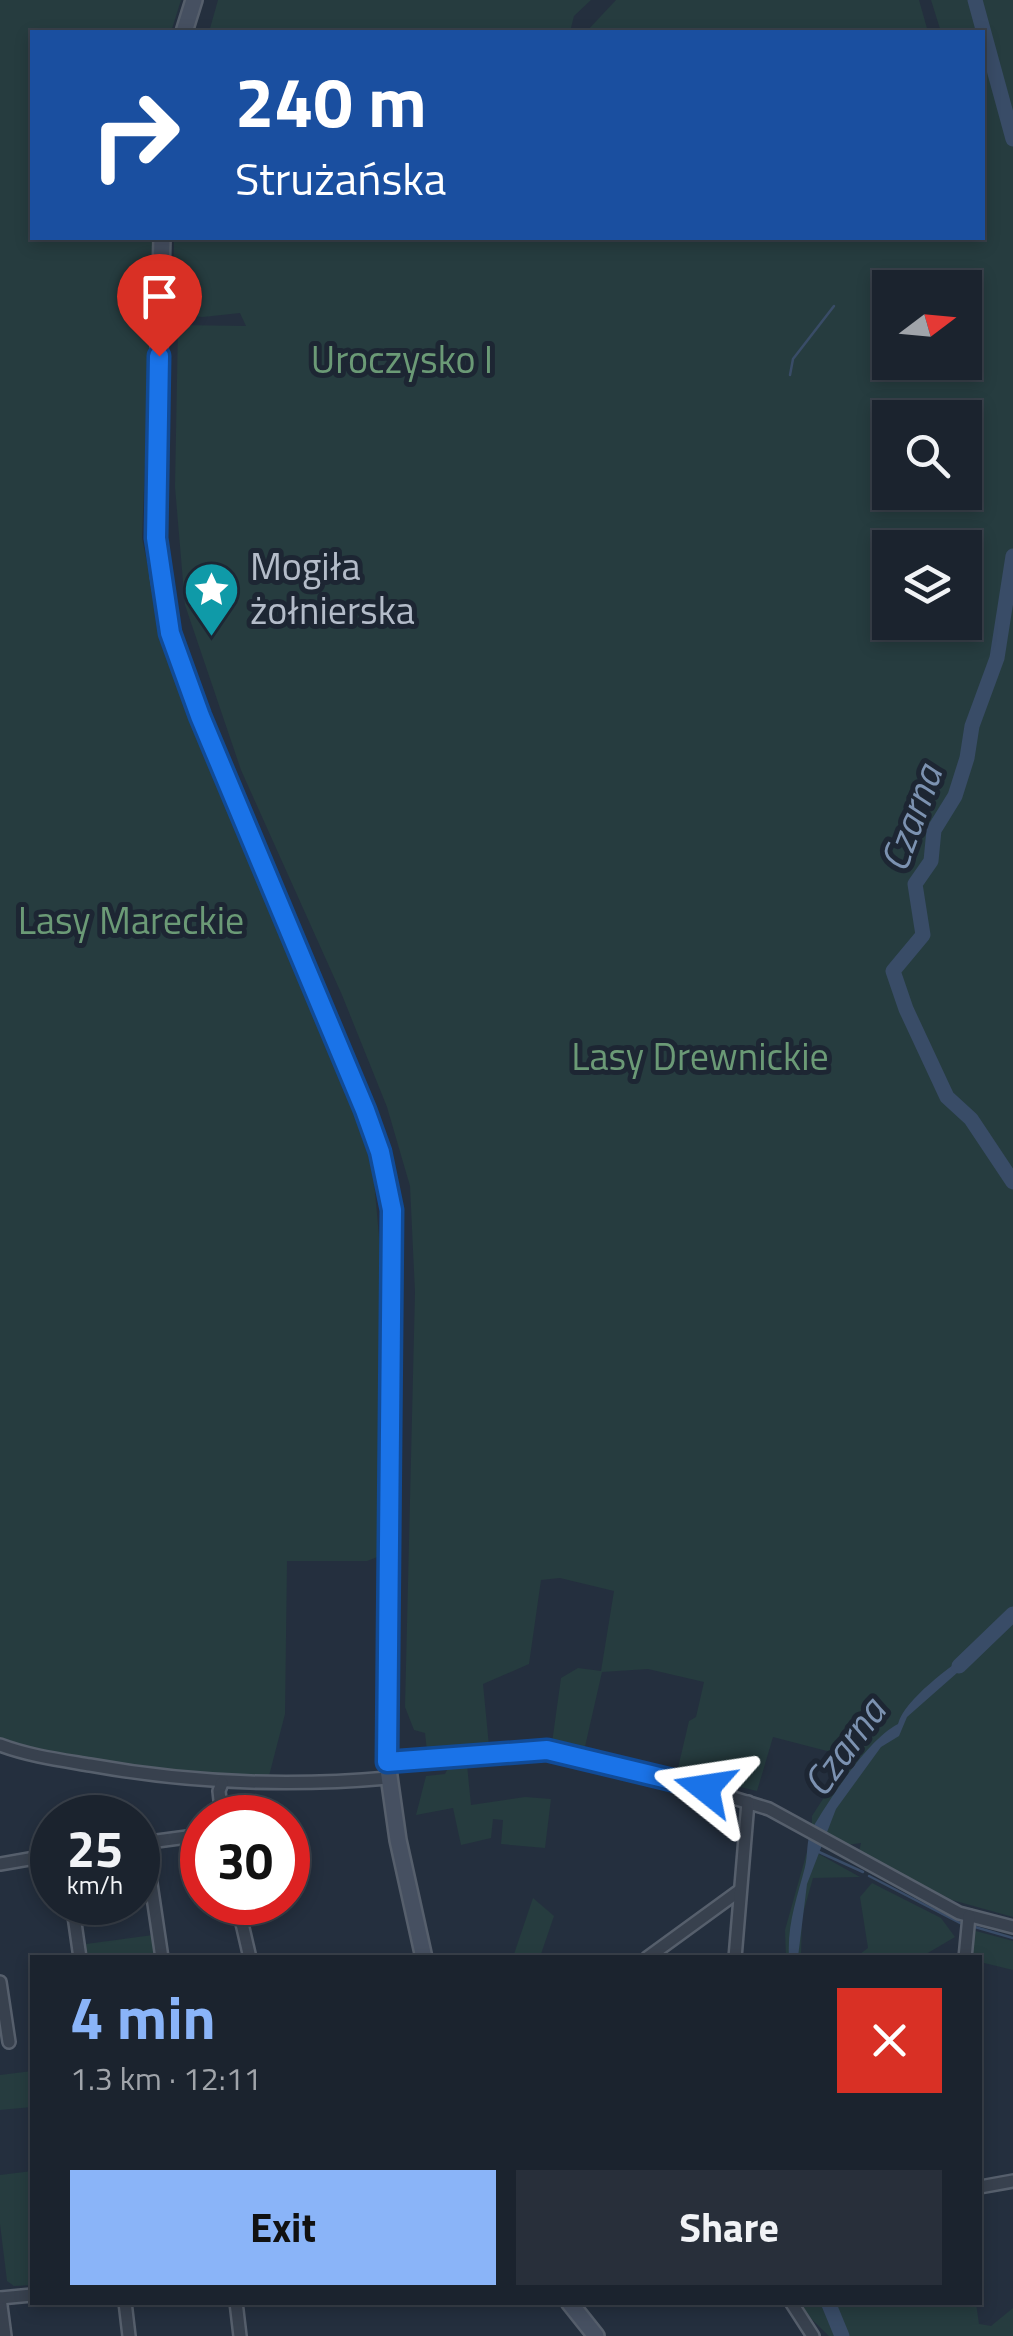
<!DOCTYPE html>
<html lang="en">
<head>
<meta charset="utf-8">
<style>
  body { margin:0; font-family:"Titillium Web",sans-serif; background:#282f3a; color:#f1f3f6; height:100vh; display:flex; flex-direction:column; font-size:38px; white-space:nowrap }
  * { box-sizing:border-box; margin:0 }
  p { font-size:32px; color:#a0a4aa }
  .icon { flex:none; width:55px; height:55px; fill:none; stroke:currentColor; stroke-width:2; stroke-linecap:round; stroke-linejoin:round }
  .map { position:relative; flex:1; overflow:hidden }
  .sheet { position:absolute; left:30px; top:1955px; width:952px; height:350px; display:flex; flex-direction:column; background:#1b232e; border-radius:0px; box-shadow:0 5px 15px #0003,0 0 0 2px #39404a }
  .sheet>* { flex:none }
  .top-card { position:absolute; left:30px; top:30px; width:955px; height:210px; border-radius:0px; box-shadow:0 5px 15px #0003,0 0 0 2px #39404a; background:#1a4fa0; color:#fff; overflow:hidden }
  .needle { width:65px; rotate:74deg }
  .fabs { position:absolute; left:872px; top:270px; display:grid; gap:20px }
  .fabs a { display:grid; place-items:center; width:110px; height:110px; border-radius:0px; background:#1b232e; box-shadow:0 5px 15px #0003,0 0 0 2px #39404a; font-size:50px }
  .speed { position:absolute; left:30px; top:1795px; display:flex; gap:20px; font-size:50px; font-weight:700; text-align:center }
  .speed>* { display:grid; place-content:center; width:130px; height:130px; border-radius:50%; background:#1b232e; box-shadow:0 5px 15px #0003,0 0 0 2px #39404a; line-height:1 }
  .speed small { font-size:25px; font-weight:400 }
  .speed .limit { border:15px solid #d22; background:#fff; color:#111 }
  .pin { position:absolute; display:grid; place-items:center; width:85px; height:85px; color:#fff; margin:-102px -42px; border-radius:50% 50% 50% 0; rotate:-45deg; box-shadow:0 0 10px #0007 }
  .pin .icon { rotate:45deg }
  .me { position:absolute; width:110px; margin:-55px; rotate:285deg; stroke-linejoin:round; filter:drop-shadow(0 0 8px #0008) }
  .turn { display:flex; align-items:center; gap:35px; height:210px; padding:0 40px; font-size:45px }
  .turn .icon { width:130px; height:130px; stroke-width:2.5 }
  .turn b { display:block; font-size:70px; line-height:85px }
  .round { display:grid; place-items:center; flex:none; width:105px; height:105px; border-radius:0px; background:#282f3a }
  .overview { display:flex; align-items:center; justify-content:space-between; height:170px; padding:0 40px }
  h1 { font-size:60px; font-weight:700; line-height:75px; color:#8ab4f8 }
  .primary-button { display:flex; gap:20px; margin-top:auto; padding:20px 40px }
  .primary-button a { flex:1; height:115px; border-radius:0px; background:#8ab4f8; color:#111; font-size:40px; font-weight:700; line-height:115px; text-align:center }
  .primary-button a+a { background:#282f3a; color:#f1f3f6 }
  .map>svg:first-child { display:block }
  .green { fill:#263c3f; fill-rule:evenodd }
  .water { fill:#394c67 }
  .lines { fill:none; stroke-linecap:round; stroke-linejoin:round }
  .stream { stroke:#394c67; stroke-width:2.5 }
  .river { stroke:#394c67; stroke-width:15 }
  .street-casing { stroke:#565f6c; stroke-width:16 }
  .secondary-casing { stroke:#565f6c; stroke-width:20 }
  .street { stroke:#38414e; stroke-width:11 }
  .secondary { stroke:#465061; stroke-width:15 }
  .route-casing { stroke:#114b97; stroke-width:25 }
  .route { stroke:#1a73e8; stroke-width:18 }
  .labels { text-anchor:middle; stroke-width:10; stroke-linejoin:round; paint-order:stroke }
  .park-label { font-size:38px; fill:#6b9a76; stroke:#1d2633 }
  .poi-label { font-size:38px; fill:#b4bcc9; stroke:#1d2633; text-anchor:start }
  .water-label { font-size:40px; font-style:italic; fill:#7c92b1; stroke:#1d2633 }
</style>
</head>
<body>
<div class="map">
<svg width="1013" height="2336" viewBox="0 0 1013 2336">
  <rect width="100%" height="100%" fill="#242f3e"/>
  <g class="green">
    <path d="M0,0H181L171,32H32V238H154L142,538L158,615L206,761L284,941L305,968L358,1114L374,1180L380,1248L384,1430L380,1556L367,1561H287L285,1714L269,1776L188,1777L68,1758L0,1738Z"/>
    <path d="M218,0H591L574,16L570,32H209Z"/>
    <path d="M616,0H919L928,32H586Z"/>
    <path d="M931,0H1013V1917L952,1900L859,1852L861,1843L847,1845L812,1826V1816L850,1757L773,1737L757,1791L677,1772L689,1721L696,1717L704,1682L648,1669L602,1672L584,1751L552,1743L561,1678L578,1668L601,1671L614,1591L560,1578L541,1580L529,1664L483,1684L489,1746L427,1751L425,1733L414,1730L405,1707L415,1292L410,1186L387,1107L342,995L241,770L185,605L175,487L178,325L246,326L240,313L203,317L173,314L174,238H982V32H941ZM890,288H965V362H890ZM890,418H965V492H890ZM890,548H965V622H890Z"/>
    <path d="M462,1761L467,1765L471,1805L525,1797L551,1799L545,1848L501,1844L503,1820L493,1819L491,1838L461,1845L453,1808L416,1815L426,1776L445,1774L450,1764Z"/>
    <path d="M808,1848L860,1877L813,1878L802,1917L801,1957L786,1958L785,1930Z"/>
    <path d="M872,1883L941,1918L955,1937L921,1957H856L868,1948L860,1897Z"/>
    <path d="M533,1898L554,1916L540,1957H513Z"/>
    <path d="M972,1930L1013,1941V1970L980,1962V1958H968Z"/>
    <path d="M153,1935L155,1957H88L86,1944Z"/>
    <path d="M32,2071V2107L0,2110V2075Z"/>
    <path d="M32,2171V2285L14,2286L7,2281L0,2224V2175Z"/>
    <path d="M795,2303H976L979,2324L991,2326L1013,2308V2336H829Z"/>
  </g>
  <path class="water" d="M972,1651L974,1658L907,1717L899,1736L881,1747L836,1809L807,1884L798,1957L789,1958C787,1924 797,1898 805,1867C808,1856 806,1839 812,1829C829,1800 868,1739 898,1724C905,1699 950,1667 972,1651Z"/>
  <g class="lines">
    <g class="stream">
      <path d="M790,375L793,359L834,306"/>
      <path d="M819,1852L863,1872"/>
      <path d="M869,1876L960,1923"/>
      <path d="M975,1927L1013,1938"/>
    </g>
    <g class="river">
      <path d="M975,0L1013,139"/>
      <path d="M1013,556L997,658L972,726L967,758L955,796L934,830L931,861L915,884L923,935L893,971L906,1009L947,1097L971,1119L1013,1182"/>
      <path d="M959,1666L1013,1614"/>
      <path d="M828,2302L842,2336"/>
    </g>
    <defs>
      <g id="street">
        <path d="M0,1745C29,1756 60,1760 90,1765C189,1783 287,1787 388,1778"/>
        <path d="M387,1762L547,1750L672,1779L769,1809L959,1913L1013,1927"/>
        <path d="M222,1818L219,1791L222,1783"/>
        <path d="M142,1843L202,1835"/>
        <path d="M145,1843L162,1958"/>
        <path d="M0,1864L52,1855"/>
        <path d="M72,1902L80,1958"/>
        <path d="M237,1902L250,1958"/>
        <path d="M647,1958L739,1891"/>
        <path d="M735,1958L748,1802"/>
        <path d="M965,1958L969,1916"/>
        <path d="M0,1982L9,2042"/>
        <path d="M980,2187L1013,2181"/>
        <path d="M0,2298L5,2336"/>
        <path d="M0,2298L32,2295"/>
        <path d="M125,2302L129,2336"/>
        <path d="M236,2302L240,2336"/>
        <path d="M791,2302L813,2336"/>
      </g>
      <g id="secondary">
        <path d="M184,32L194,0"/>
        <path d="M162,238L155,505L159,574L166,615L200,716L365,1110L380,1152L392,1211L387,1762L398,1840L424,1958"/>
        <path d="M569,2302L596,2336"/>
      </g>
    </defs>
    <use href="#street" class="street-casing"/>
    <use href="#secondary" class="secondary-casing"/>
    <use href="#street" class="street"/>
    <use href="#secondary" class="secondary"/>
  </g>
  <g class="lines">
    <defs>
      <path id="route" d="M159,356L156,538L170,633L200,716L365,1110L380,1152L392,1210L387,1762L547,1750L705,1788"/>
    </defs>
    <use href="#route" class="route-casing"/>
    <use href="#route" class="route"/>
  </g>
  <defs>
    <symbol id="sight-pin" viewBox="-11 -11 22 30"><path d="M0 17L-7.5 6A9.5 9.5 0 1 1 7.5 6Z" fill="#0f9aa8" stroke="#1d2633"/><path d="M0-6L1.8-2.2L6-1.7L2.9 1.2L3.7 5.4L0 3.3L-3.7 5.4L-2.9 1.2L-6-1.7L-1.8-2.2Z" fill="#fff"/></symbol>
  </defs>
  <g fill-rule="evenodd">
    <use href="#sight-pin" x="180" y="558" width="63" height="86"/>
  </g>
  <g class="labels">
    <g class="park-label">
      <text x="402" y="373">Uroczysko I</text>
      <text x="131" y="934">Lasy Mareckie</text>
      <text x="700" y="1070">Lasy Drewnickie</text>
    </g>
    <g class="poi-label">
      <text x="250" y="580">Mogiła<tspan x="250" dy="44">żołnierska</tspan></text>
    </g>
    <g class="water-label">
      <text transform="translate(911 818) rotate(-70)" y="14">Czarna</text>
      <text transform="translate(844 1747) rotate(-54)" y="14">Czarna</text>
    </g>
  </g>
</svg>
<div class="fabs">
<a><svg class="needle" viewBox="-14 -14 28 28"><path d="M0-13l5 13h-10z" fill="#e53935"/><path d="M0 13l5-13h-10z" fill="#a0a4aa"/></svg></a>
<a><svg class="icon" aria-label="search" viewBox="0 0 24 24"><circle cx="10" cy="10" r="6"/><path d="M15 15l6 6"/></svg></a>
<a><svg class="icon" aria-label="layers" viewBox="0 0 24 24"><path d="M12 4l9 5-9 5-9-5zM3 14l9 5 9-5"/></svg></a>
</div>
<div class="speed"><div>25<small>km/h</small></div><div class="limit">30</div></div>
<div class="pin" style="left:159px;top:356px;background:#d93025"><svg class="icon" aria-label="arrive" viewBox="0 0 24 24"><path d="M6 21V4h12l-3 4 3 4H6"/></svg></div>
<svg class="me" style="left:705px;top:1788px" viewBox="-20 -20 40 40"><path d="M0-17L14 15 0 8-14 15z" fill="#1a73e8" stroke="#fff" stroke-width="4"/></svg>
<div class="top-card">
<div class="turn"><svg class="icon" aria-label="right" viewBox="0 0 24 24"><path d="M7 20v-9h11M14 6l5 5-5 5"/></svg><div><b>240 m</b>Strużańska</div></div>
</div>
<section class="sheet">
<div class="overview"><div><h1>4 min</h1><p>1.3 km · 12:11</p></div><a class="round" style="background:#d93025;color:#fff"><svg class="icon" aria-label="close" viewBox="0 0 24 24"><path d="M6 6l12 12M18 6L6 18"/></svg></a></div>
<div class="primary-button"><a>Exit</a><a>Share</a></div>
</section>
</div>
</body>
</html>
